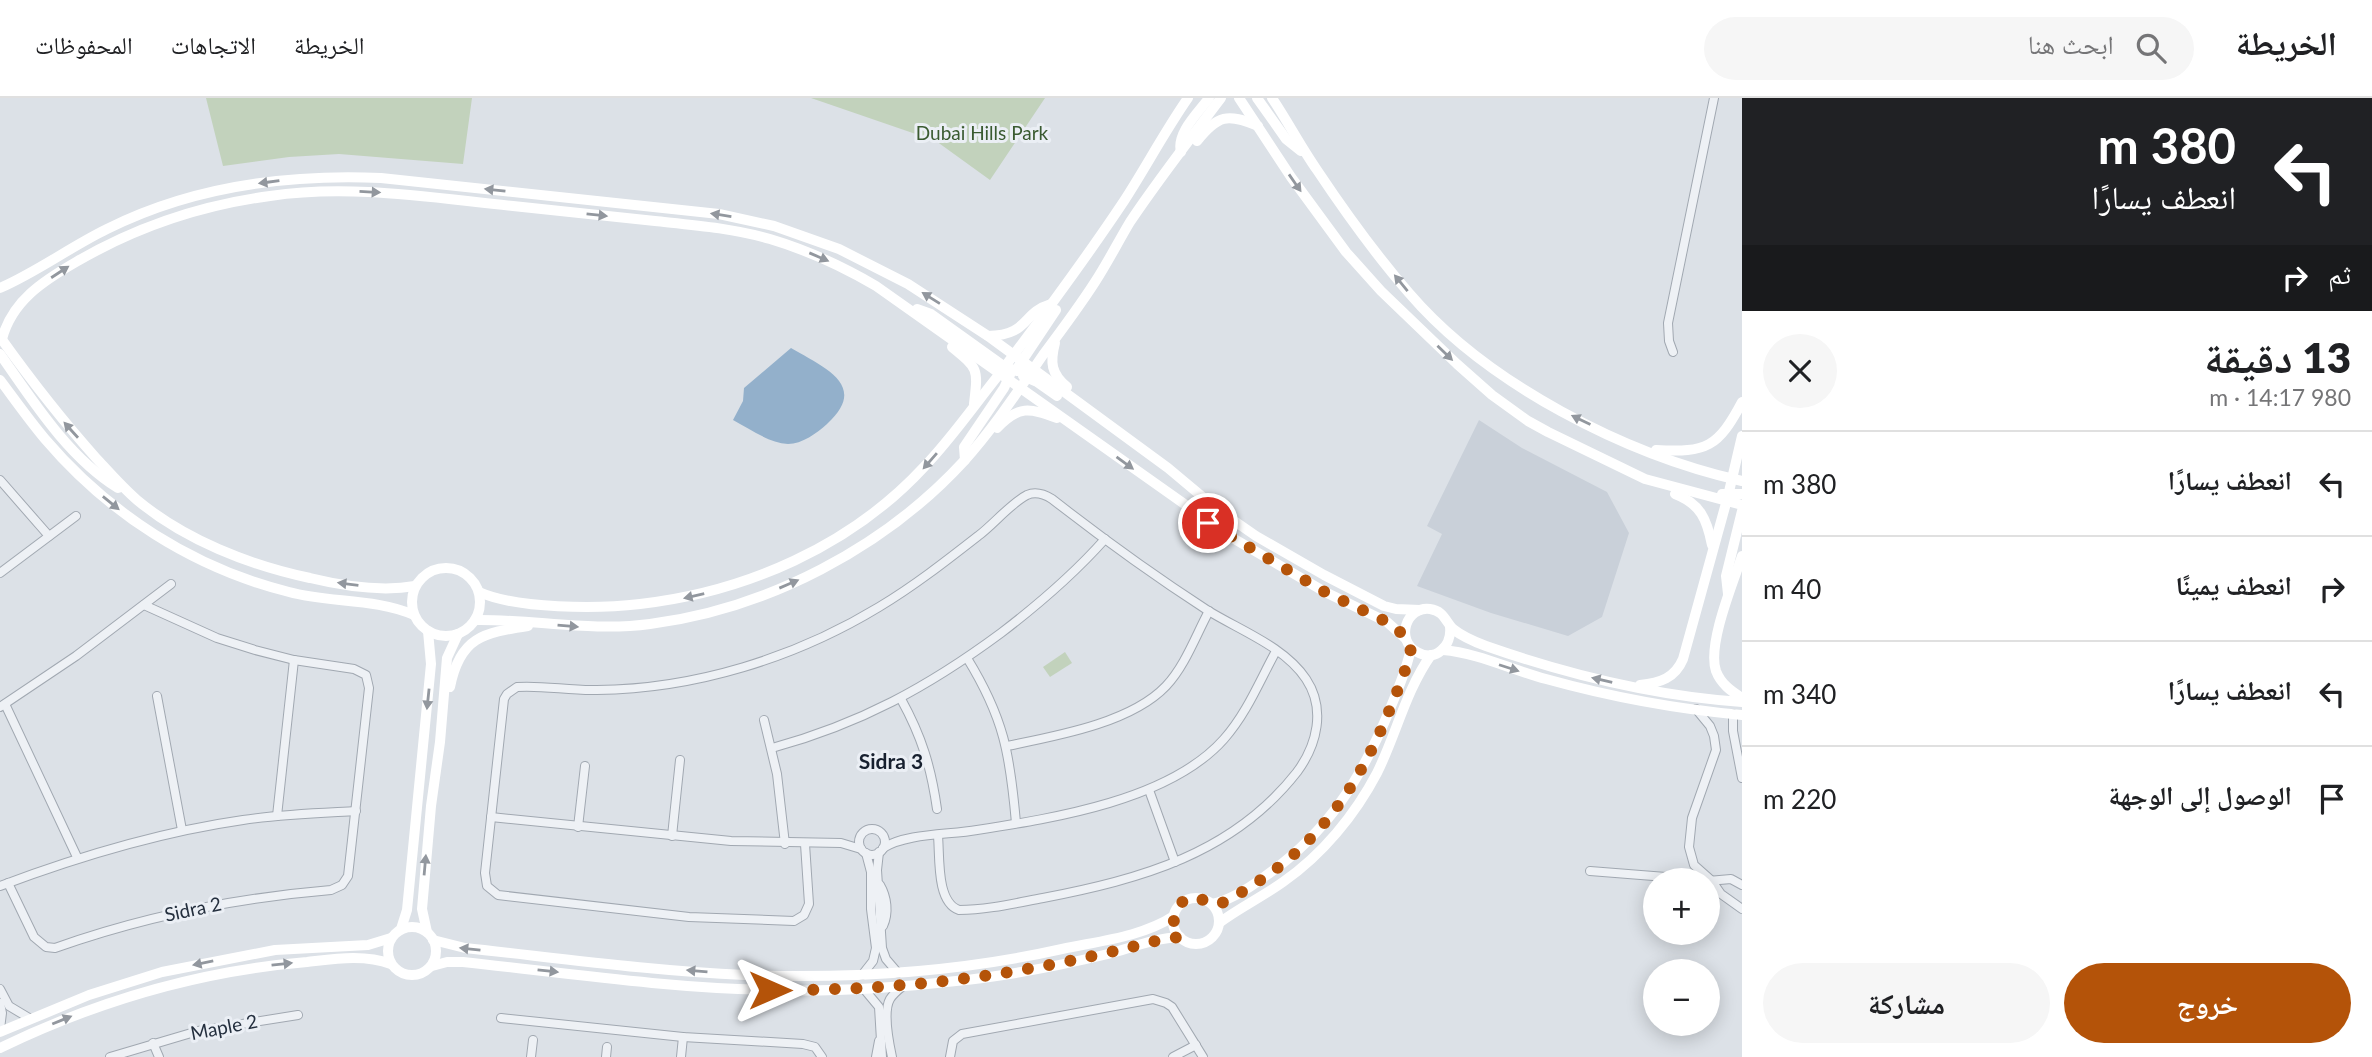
<!DOCTYPE html>
<html lang="ar">
<head>
<meta charset="utf-8">
<style>
  body { margin:0; font-family:Lato,"Noto Naskh Arabic",sans-serif; background:#f6f6f6; color:#202124; direction:rtl; height:100vh; display:flex; flex-direction:column; font-size:26px; white-space:nowrap }
  * { box-sizing:border-box; margin:0 }
  p { font-size:23px; color:#757577 }
  .icon { flex:none; width:38px; height:38px; fill:none; stroke:currentColor; stroke-width:2; stroke-linecap:round; stroke-linejoin:round }
  .map { position:relative; flex:1; overflow:hidden; direction:ltr }
  .details { display:flex; flex-direction:column; background:#fff; width:630px }
  .details>* { flex:none }
  .guide { background:#202124; color:#fff; overflow:hidden }
  .tools { position:absolute; left:1643px; top:770px; display:grid; gap:14px }
  .tools a { display:grid; place-items:center; width:77px; height:77px; border-radius:50%; background:#fff; box-shadow:0 4px 18px #0003; font-size:35px }
  .pin { position:absolute; display:grid; place-items:center; width:60px; height:60px; color:#fff; margin:-30px; border:4px solid #fff; border-radius:50%; box-shadow:0 2px 7px #0007 }
  .me { position:absolute; width:77px; margin:-38px; rotate:90deg; stroke-linejoin:round; filter:drop-shadow(0 0 5px #0008) }
  .turn { display:flex; align-items:center; gap:24px; height:147px; padding:0 21px; font-size:32px }
  .turn .icon { width:91px; height:91px; stroke-width:2.5 }
  .turn b { display:block; font-size:49px; line-height:60px }
  .then { display:flex; align-items:center; height:66px; padding:0 21px; background:#0003; gap:14px; font-size:26px }
  .round { display:grid; place-items:center; flex:none; width:74px; height:74px; border-radius:37px; background:#f6f6f6 }
  .summary { display:flex; align-items:center; justify-content:space-between; height:119px; padding:0 21px }
  h1 { font-size:42px; font-weight:800; line-height:52px }
  .primary-button { display:flex; gap:14px; margin-top:auto; padding:14px 21px }
  .primary-button a { flex:1; height:80px; border-radius:42px; background:#b45309; color:#fff; font-size:28px; font-weight:800; line-height:80px; text-align:center }
  .primary-button a+a { background:#f6f6f6; color:#202124 }
  ul { padding:0; list-style:none }
  li { display:flex; align-items:center; gap:21px; height:105px; padding:0 21px; border-top:2px solid #e0e0e0 }
  li div { flex:1 }
  li b { display:block; font-size:26px }
  li em { font-style:normal }
  header { display:flex; align-items:center; gap:42px; box-sizing:border-box; height:98px; padding:0 35px; background:#fff; border-bottom:2px solid #e0e0e0 }
  header strong { font-size:33px }
  nav { display:flex; gap:38px; margin-inline-start:auto; font-size:24px }
  .search { width:490px; height:63px; background:#f6f6f6; display:flex; align-items:center; gap:18px; box-sizing:border-box; padding:0 24px; border-radius:38px; color:#757577; font-size:26px }
  main { display:flex; flex:1; min-height:0 }
  .map>svg:first-child { display:block }
  .built { fill:#c9d0d9 }
  .green { fill:#c2d2bc }
  .water { fill:#93b0cb }
  .lines { fill:none; stroke-linecap:round; stroke-linejoin:round }
  .street-casing { stroke:#a1a8b1; stroke-width:10 }
  .street { stroke:#eef1f5; stroke-width:8 }
  .secondary { stroke:#fff; stroke-width:10 }
  .oneway { fill:#92979e }
  .route { stroke:#b45309; stroke-width:12; stroke-dasharray:0 21.6 }
  .labels { text-anchor:middle; stroke-width:6; stroke-linejoin:round; paint-order:stroke }
  .park-label { font-size:19px; fill:#3a5b31; stroke:#ebeff5 }
  .street-label { font-size:19px; fill:#242f3e; stroke:#ebeff5 }
  .neighbourhood-label { font-size:21px; font-weight:bold; fill:#17202f; stroke:#ebeff5 }
</style>
</head>
<body>
<header>
<strong>الخريطة</strong>
<div class="search"><svg class="icon" aria-label="search" viewBox="0 0 24 24"><circle cx="10" cy="10" r="6"/><path d="M15 15l6 6"/></svg>ابحث هنا</div>
<nav><a>الخريطة</a><a>الاتجاهات</a><a>المحفوظات</a></nav>
</header>
<main>
<section class="details">
<div class="guide">
<div class="turn"><svg class="icon" aria-label="left" viewBox="0 0 24 24"><path d="M17 20v-9H6M10 6l-5 5 5 5"/></svg><div><b>380 m</b>انعطف يسارًا</div></div>
<div class="then">ثم<svg class="icon" aria-label="right" viewBox="0 0 24 24"><path d="M7 20v-9h11M14 6l5 5-5 5"/></svg></div>
</div>
<div class="summary"><div><h1>13 دقيقة</h1><p>980 m · 14:17</p></div><a class="round"><svg class="icon" aria-label="close" viewBox="0 0 24 24"><path d="M6 6l12 12M18 6L6 18"/></svg></a></div>
<ul>
<li><svg class="icon" aria-label="left" viewBox="0 0 24 24"><path d="M17 20v-9H6M10 6l-5 5 5 5"/></svg><div><b>انعطف يسارًا</b></div><em>380 m</em></li>
<li><svg class="icon" aria-label="right" viewBox="0 0 24 24"><path d="M7 20v-9h11M14 6l5 5-5 5"/></svg><div><b>انعطف يمينًا</b></div><em>40 m</em></li>
<li><svg class="icon" aria-label="left" viewBox="0 0 24 24"><path d="M17 20v-9H6M10 6l-5 5 5 5"/></svg><div><b>انعطف يسارًا</b></div><em>340 m</em></li>
<li><svg class="icon" aria-label="arrive" viewBox="0 0 24 24"><path d="M6 21V4h12l-3 4 3 4H6"/></svg><div><b>الوصول إلى الوجهة</b></div><em>220 m</em></li>
</ul>
<div class="primary-button"><a>خروج</a><a>مشاركة</a></div>
</section>
<div class="map">
<svg width="1742" height="959" viewBox="0 0 1742 959">
  <rect width="100%" height="100%" fill="#dce1e7"/>
  <path class="built" d="M1479,322L1522,350L1607,394L1629,435L1602,519L1568,538L1491,515L1417,488L1442,436L1427,428Z"/>
  <g class="green">
    <path d="M206,0H472L463,66L339,56L289,59L223,68Z"/>
    <path d="M811,0H1045L990,82L936,43Z"/>
    <path d="M1065,554L1072,565L1050,579L1043,569Z"/>
  </g>
  <path class="water" d="M791,250C823,269 870,287 827,326C817,335 802,346 788,346C769,345 750,331 733,322L743,303L744,290Z"/>
  <g class="lines">
    <defs>
      <g id="street">
        <path d="M1673,254L1669,243L1668,225L1714,0"/>
        <path d="M0,382L49,438"/>
        <path d="M0,475L76,418"/>
        <path d="M967,560C1004,620 1010,656 1016,725"/>
        <path d="M157,598L182,732"/>
        <path d="M901,601C922,639 931,669 937,711"/>
        <path d="M5,606L77,759"/>
        <path d="M0,609L76,558L171,486"/>
        <path d="M1696,611L1710,628L1714,638L1716,652L1692,720L1689,749L1694,767L1712,783L1721,796L1742,811"/>
        <path d="M1733,616V633L1742,680"/>
        <path d="M764,622L777,676L785,746"/>
        <path d="M1007,648C1056,638 1131,625 1166,588C1185,568 1196,537 1209,513"/>
        <path d="M772,650C860,626 928,589 1001,535C1039,506 1073,477 1105,441"/>
        <path d="M1149,692L1175,764"/>
        <path d="M277,718L294,562"/>
        <path d="M491,719L731,743L841,745L861,751"/>
        <path d="M578,729L585,668"/>
        <circle cx="872" cy="744" r="13"/>
        <path d="M672,738L680,662"/>
        <path d="M805,746L809,806L804,817L794,823L689,819L498,797L487,788L485,775L504,601L507,596L517,589C543,587 570,593 597,592C695,591 795,560 879,509C914,488 946,463 978,438C993,427 1011,405 1027,397C1036,393 1044,396 1052,401C1102,440 1153,477 1207,512C1239,532 1284,548 1306,581C1326,611 1317,647 1297,674C1233,756 1141,781 1043,800C1016,805 987,812 959,812C936,804 940,759 938,738"/>
        <path d="M883,750C907,735 949,737 977,732C1055,720 1170,702 1224,641C1247,615 1260,582 1276,553"/>
        <path d="M879,754L877,772L882,850L886,861L898,875"/>
        <path d="M1590,773L1704,782"/>
        <path d="M1708,783L1731,781L1742,787"/>
        <path d="M8,785L34,839L46,849L55,850C145,818 236,800 331,792L342,787L348,778L369,590L366,577L354,571L294,562L255,552L217,540L144,507"/>
        <path d="M880,787C887,799 889,815 883,828"/>
        <path d="M0,788C80,758 159,734 243,722C281,716 318,715 356,713"/>
        <path d="M862,877L873,863L876,850L871,811V774L866,755"/>
        <path d="M0,891L9,908L29,920"/>
        <path d="M864,891L879,909L882,959"/>
        <path d="M0,905L2,915L0,931"/>
        <path d="M501,920L683,939L803,946L815,949L822,959"/>
        <path d="M153,945L159,959"/>
        <path d="M110,959L198,933L298,917"/>
        <path d="M531,959L533,942"/>
        <path d="M606,959L607,949"/>
        <path d="M681,959L683,939"/>
        <path d="M876,959L879,943"/>
        <path d="M892,959C889,945 883,913 890,901C893,896 898,892 903,888"/>
        <path d="M950,959L953,943L962,936L1153,901L1166,905L1172,909L1203,959"/>
        <path d="M1173,959L1196,947"/>
      </g>
    </defs>
    <use href="#street" class="street-casing"/>
    <use href="#street" class="street"/>
    <g class="secondary">
      <path d="M1239,0L1291,79L1346,154L1381,193L1457,266L1492,297L1528,323L1548,334L1645,381L1742,407"/>
      <path d="M1257,0L1286,41L1301,53"/>
      <path d="M1272,0C1288,24 1301,49 1317,72C1345,114 1376,157 1409,195C1487,286 1626,357 1742,383"/>
      <path d="M1197,43C1218,17 1227,15 1258,28"/>
      <path d="M1181,54C1176,35 1198,15 1209,0"/>
      <path d="M0,190C37,174 70,149 107,131C191,89 288,76 381,80L719,116L774,128L839,151L908,186L988,238L1168,370L1217,411L1256,438L1324,477L1384,508L1396,511L1420,512"/>
      <path d="M917,211L931,216L1005,269L1017,273L1033,272"/>
      <path d="M988,238C1030,237 1021,215 1051,206"/>
      <path d="M0,239C30,281 61,321 96,360C109,374 122,389 137,402C185,442 249,467 310,480C343,488 381,494 415,488"/>
      <path d="M2,241C12,203 43,183 76,164C136,129 202,107 270,98C351,86 432,100 513,108C560,113 607,118 655,123C693,127 732,130 770,141C807,152 842,168 876,188L1231,439L1325,494L1387,524L1405,540"/>
      <path d="M1055,245C1050,264 1051,276 1067,289"/>
      <path d="M952,249C979,271 978,271 974,306"/>
      <path d="M0,256C33,303 68,359 118,390"/>
      <path d="M1018,269L1056,212"/>
      <path d="M1023,278L1037,284L1057,298"/>
      <path d="M0,282C15,302 29,322 45,341C109,416 193,470 289,494C329,505 375,500 414,517"/>
      <path d="M997,330C1019,307 1029,310 1057,320"/>
      <path d="M1656,352C1707,355 1718,349 1742,304"/>
      <path d="M965,362L964,349L1004,290L1010,277"/>
      <path d="M1675,396C1701,406 1707,422 1712,447"/>
      <path d="M1722,396H1742"/>
      <path d="M1742,458C1733,485 1707,547 1716,573C1721,586 1731,593 1742,600"/>
      <circle cx="446" cy="504" r="34"/>
      <path d="M479,494C517,511 598,511 640,506C746,494 851,448 924,369C951,341 973,309 997,279C1041,221 1084,163 1124,103C1146,69 1165,33 1188,0"/>
      <path d="M1728,496L1726,478L1742,413"/>
      <path d="M475,522C534,521 591,534 650,526C767,511 884,450 964,363C993,331 1018,293 1043,257C1061,233 1079,209 1095,184C1108,164 1118,144 1130,124C1158,82 1190,41 1221,0"/>
      <path d="M1450,529C1452,547 1436,565 1417,554C1395,542 1406,508 1430,511C1444,513 1445,523 1453,531C1463,539 1475,544 1486,548C1569,577 1655,598 1742,604"/>
      <path d="M1443,552C1478,555 1512,572 1546,581C1611,599 1676,611 1742,617"/>
      <path d="M1640,587C1660,585 1675,580 1683,561L1728,398L1742,338"/>
      <path d="M450,589C460,539 483,535 528,528"/>
      <circle cx="1196" cy="823" r="23"/>
      <path d="M1212,806C1231,802 1248,791 1264,779C1328,735 1361,681 1390,611C1398,591 1407,571 1411,550"/>
      <path d="M1219,825C1239,810 1262,799 1283,784C1322,757 1355,717 1377,675C1396,637 1406,592 1431,557"/>
      <circle cx="412" cy="853" r="24"/>
      <path d="M401,831L407,812L431,566L428,533"/>
      <path d="M427,834L422,811L431,708L440,644L447,560L458,536"/>
      <path d="M433,842L465,850C558,860 652,873 745,877C852,881 959,874 1062,851C1099,843 1142,839 1174,818"/>
      <path d="M432,868L447,864H463C565,875 668,890 770,892C832,894 894,890 956,883C1007,878 1058,868 1108,856C1131,850 1155,840 1180,839"/>
      <path d="M0,934L89,897L162,874L275,852L368,847L391,840"/>
      <path d="M0,950C97,903 199,873 307,864C334,861 364,856 391,866"/>
    </g>
  </g>
  <defs><path id="oneway-solid" d="M-6-.8H1V-3.2L6.5 0L1 3.2V.8H-6Z" transform="scale(1.75)"/></defs>
  <g class="oneway">
    <use href="#oneway-solid" transform="translate(269 84) rotate(172)"/>
    <use href="#oneway-solid" transform="translate(1295 85) rotate(55)"/>
    <use href="#oneway-solid" transform="translate(495 92) rotate(-174)"/>
    <use href="#oneway-solid" transform="translate(370 94) rotate(3)"/>
    <use href="#oneway-solid" transform="translate(597 117) rotate(6)"/>
    <use href="#oneway-solid" transform="translate(721 117) rotate(-171)"/>
    <use href="#oneway-solid" transform="translate(819 159) rotate(23)"/>
    <use href="#oneway-solid" transform="translate(60 174) rotate(-33)"/>
    <use href="#oneway-solid" transform="translate(1401 185) rotate(-129)"/>
    <use href="#oneway-solid" transform="translate(931 200) rotate(-148)"/>
    <use href="#oneway-solid" transform="translate(1445 255) rotate(44)"/>
    <use href="#oneway-solid" transform="translate(1581 322) rotate(-154)"/>
    <use href="#oneway-solid" transform="translate(71 332) rotate(-132)"/>
    <use href="#oneway-solid" transform="translate(930 363) rotate(131)"/>
    <use href="#oneway-solid" transform="translate(1125 365) rotate(36)"/>
    <use href="#oneway-solid" transform="translate(111 405) rotate(39)"/>
    <use href="#oneway-solid" transform="translate(348 486) rotate(-173)"/>
    <use href="#oneway-solid" transform="translate(789 486) rotate(-23)"/>
    <use href="#oneway-solid" transform="translate(694 498) rotate(167)"/>
    <use href="#oneway-solid" transform="translate(568 528) rotate(5)"/>
    <use href="#oneway-solid" transform="translate(1509 570) rotate(18)"/>
    <use href="#oneway-solid" transform="translate(1602 582) rotate(-167)"/>
    <use href="#oneway-solid" transform="translate(428 601) rotate(96)"/>
    <use href="#oneway-solid" transform="translate(425 767) rotate(-85)"/>
    <use href="#oneway-solid" transform="translate(470 851) rotate(-174)"/>
    <use href="#oneway-solid" transform="translate(203 865) rotate(168)"/>
    <use href="#oneway-solid" transform="translate(282 866) rotate(-6)"/>
    <use href="#oneway-solid" transform="translate(548 873) rotate(6)"/>
    <use href="#oneway-solid" transform="translate(697 873) rotate(-175)"/>
    <use href="#oneway-solid" transform="translate(62 922) rotate(-22)"/>
  </g>
  <g class="lines">
    <path class="route" d="M770,892C909,893 1029,876 1163,841L1180,839C1171,827 1172,815 1182,804L1197,799C1202,801 1207,805 1212,806C1223,808 1242,794 1251,788C1321,745 1359,686 1390,611C1398,591 1407,571 1411,550L1400,534L1387,524L1325,494L1208,425"/>
  </g>
  <g class="labels">
    <g class="park-label">
      <text x="982" y="42">Dubai Hills Park</text>
    </g>
    <g class="street-label">
      <text transform="translate(193 811) rotate(-12)" y="7">Sidra 2</text>
      <text transform="translate(224 929) rotate(-11)" y="7">Maple 2</text>
    </g>
    <g class="neighbourhood-label">
      <text x="891" y="671">Sidra 3</text>
    </g>
  </g>
</svg>
<div class="tools">
<a>+</a>
<a>−</a>
</div>
<div class="pin" style="left:1208px;top:425px;background:#d93025"><svg class="icon" aria-label="arrive" viewBox="0 0 24 24"><path d="M6 21V4h12l-3 4 3 4H6"/></svg></div>
<svg class="me" style="left:770px;top:892px" viewBox="-20 -20 40 40"><path d="M0-17L14 15 0 8-14 15z" fill="#b45309" stroke="#fff" stroke-width="4"/></svg>
</div>
</main>
</body>
</html>
